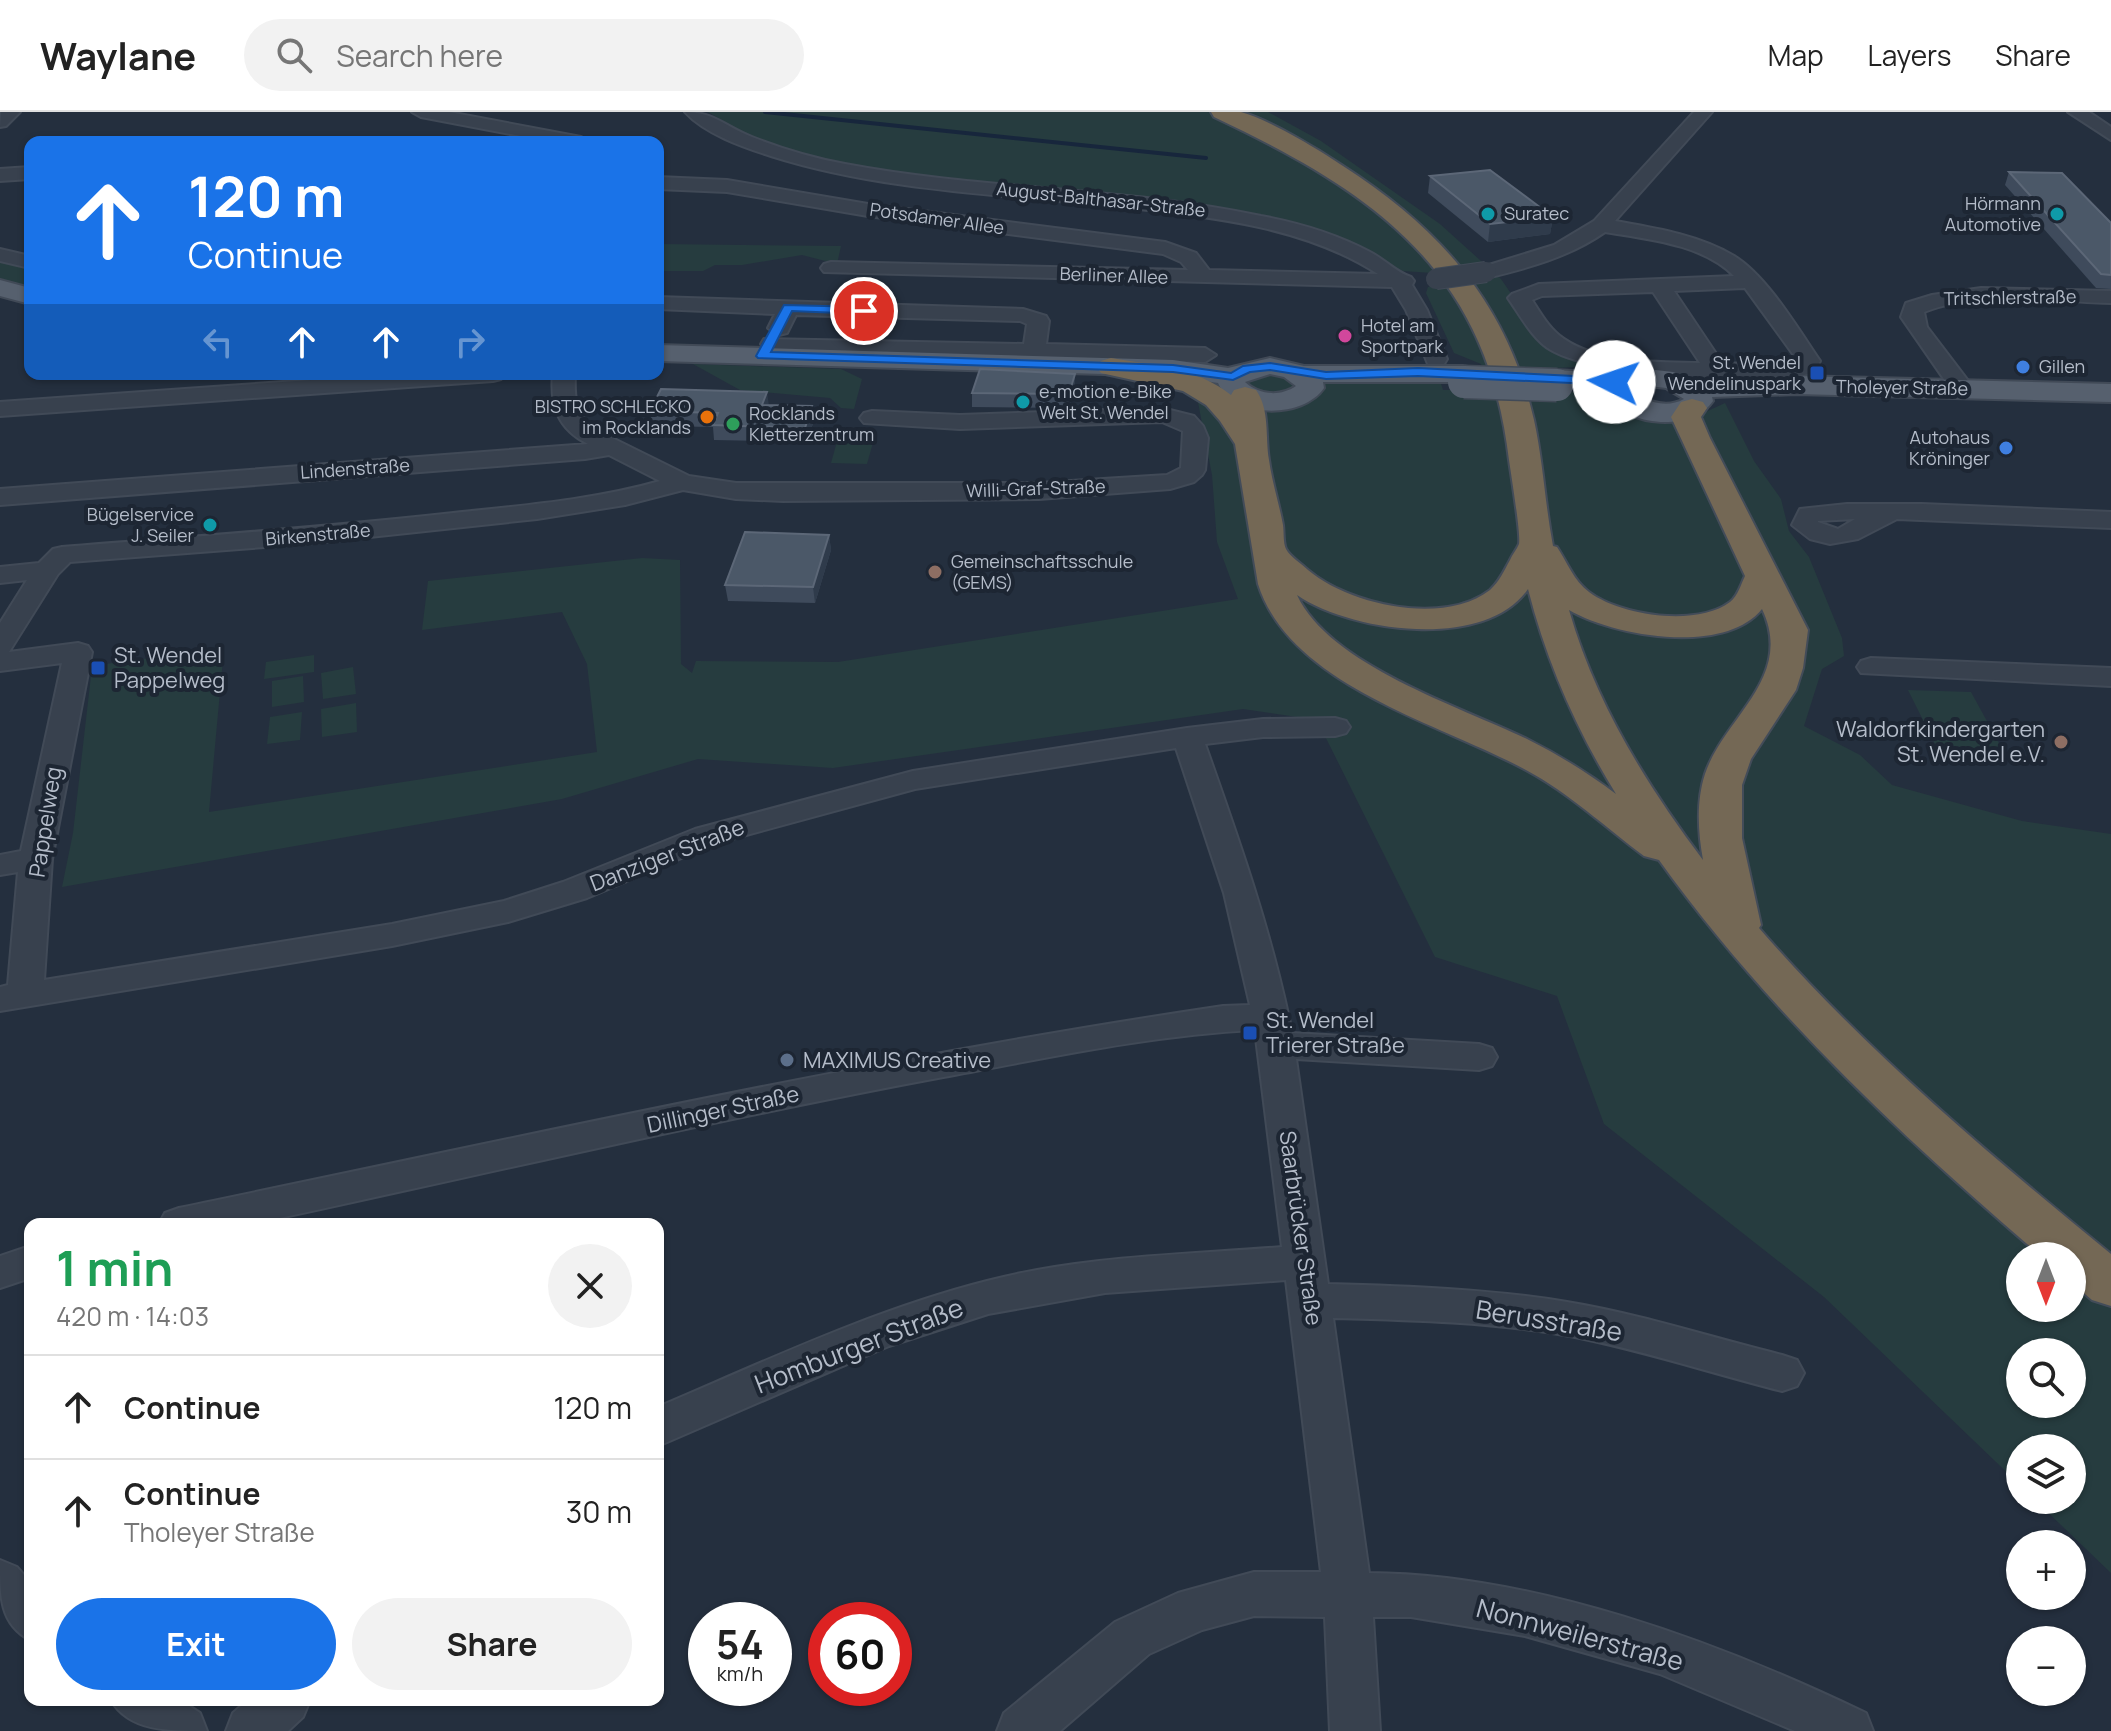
<!DOCTYPE html>
<html lang="en">
<head>
<meta charset="utf-8">
<style>
  body { margin:0; font-family:Manrope,sans-serif; background:#f2f2f2; color:#222; height:100vh; display:flex; flex-direction:column; font-size:30px; white-space:nowrap }
  * { box-sizing:border-box; margin:0 }
  p { font-size:26px; color:#767676 }
  .icon { flex:none; width:44px; height:44px; fill:none; stroke:currentColor; stroke-width:2; stroke-linecap:round; stroke-linejoin:round }
  .map { position:relative; flex:1; overflow:hidden }
  .drawer { position:absolute; left:24px; top:1106px; width:640px; height:488px; display:flex; flex-direction:column; background:#fff; border-radius:16px; box-shadow:0 2px 6px #0004 }
  .drawer>* { flex:none }
  .top-card { position:absolute; left:24px; top:24px; width:640px; height:244px; border-radius:16px; box-shadow:0 2px 6px #0004; background:#1a73e8; color:#fff; overflow:hidden }
  .needle { width:52px; rotate:180deg }
  .controls { position:absolute; left:2006px; top:1130px; display:grid; gap:16px }
  .controls a { display:grid; place-items:center; width:80px; height:80px; border-radius:50%; background:#fff; box-shadow:0 2px 6px #0004; font-size:40px }
  .speed { position:absolute; left:688px; top:1490px; display:flex; gap:16px; font-size:40px; font-weight:700; text-align:center }
  .speed>* { display:grid; place-content:center; width:104px; height:104px; border-radius:50%; background:#fff; box-shadow:0 2px 6px #0004; line-height:1 }
  .speed small { font-size:20px; font-weight:400 }
  .speed .limit { border:12px solid #d22; background:#fff; color:#111 }
  .pin { position:absolute; display:grid; place-items:center; width:68px; height:68px; color:#fff; margin:-34px; border:4px solid #fff; border-radius:50%; box-shadow:0 2px 8px #0007 }
  .me { position:absolute; width:88px; margin:-44px; rotate:274deg; stroke-linejoin:round; filter:drop-shadow(0 0 6px #0008) }
  .turn { display:flex; align-items:center; gap:28px; height:168px; padding:0 32px; font-size:36px }
  .turn .icon { width:104px; height:104px; stroke-width:2.5 }
  .turn b { display:block; font-size:56px; line-height:68px }
  .lanes { display:flex; align-items:center; height:76px; padding:0 32px; background:#0003; justify-content:center; gap:40px; direction:ltr }
  .lanes .off { opacity:.35 }
  .round { display:grid; place-items:center; flex:none; width:84px; height:84px; border-radius:42px; background:#f2f2f2 }
  .head { display:flex; align-items:center; justify-content:space-between; height:136px; padding:0 32px }
  h1 { font-size:48px; font-weight:700; line-height:60px; color:#1e9e55 }
  .primary-button { display:flex; gap:16px; margin-top:auto; padding:16px 32px }
  .primary-button a { flex:1; height:92px; border-radius:48px; background:#1a73e8; color:#fff; font-size:32px; font-weight:700; line-height:92px; text-align:center }
  .primary-button a+a { background:#f2f2f2; color:#222 }
  ul { padding:0; list-style:none }
  li { display:flex; align-items:center; gap:24px; height:104px; padding:0 32px; border-top:2px solid #e0e0e0 }
  li div { flex:1 }
  li b { display:block; font-size:30px }
  li em { font-style:normal }
  header { display:flex; align-items:center; gap:48px; box-sizing:border-box; height:112px; padding:0 40px; background:#fff; border-bottom:2px solid #e0e0e0 }
  header strong { font-size:38px }
  nav { display:flex; gap:44px; margin-inline-start:auto; font-size:28px }
  .search { width:560px; height:72px; background:#f2f2f2; display:flex; align-items:center; gap:20px; box-sizing:border-box; padding:0 28px; border-radius:44px; color:#767676; font-size:30px }
  .map>svg:first-child { display:block }
  .green { fill:#263c3f; fill-rule:evenodd }
  .lines { fill:none; stroke-linecap:round; stroke-linejoin:round }
  .stream { stroke:#17263c; stroke-width:4 }
  .minor-casing { stroke:#414a57; stroke-width:4 }
  .major-casing { stroke:#414a57; stroke-width:4 }
  .highway-casing { stroke:#434c59; stroke-width:4 }
  .minor { fill:#38414e; fill-rule:evenodd }
  .major { fill:#56606e; fill-rule:evenodd }
  .highway { fill:#746855; fill-rule:evenodd }
  .minor-bridge-casing { stroke:#414a57; stroke-width:22; stroke-linecap:butt }
  .major-bridge-casing { stroke:#414a57; stroke-width:35; stroke-linecap:butt }
  .minor-bridge { stroke:#38414e; stroke-width:20 }
  .major-bridge { stroke:#56606e; stroke-width:32 }
  .wall { fill:#3f4b5c }
  .shaded-wall { fill:#2f3b4b }
  .building { fill:#4b5868; stroke:#5c6777; stroke-width:2 }
  .route { fill:#1a73e8; stroke:#114b97; stroke-width:2 }
  .culture-dot { fill:#0f9aa8; stroke:#1d2633; stroke-width:3 }
  .hotel-dot { fill:#d1479c; stroke:#1d2633; stroke-width:3 }
  .shop-dot { fill:#3f7fe0; stroke:#1d2633; stroke-width:3 }
  .transit-dot { fill:#1a4fb4; stroke:#1d2633; stroke-width:3 }
  .food-dot { fill:#e8710a; stroke:#1d2633; stroke-width:3 }
  .leisure-dot { fill:#2e9e5b; stroke:#1d2633; stroke-width:3 }
  .education-dot { fill:#8d6e63; stroke:#1d2633; stroke-width:3 }
  .service-dot { fill:#5c6f8a; stroke:#1d2633; stroke-width:3 }
  .labels { text-anchor:middle; stroke-width:8; stroke-linejoin:round; paint-order:stroke }
  .far-street-label { font-size:18px; fill:#b4bcc9; stroke:#1d2633 }
  .far-poi-label { font-size:18px; fill:#b4bcc9; stroke:#1d2633; text-anchor:start }
  .poi-label { font-size:22px; fill:#b4bcc9; stroke:#1d2633; text-anchor:start }
  .street-label { font-size:22px; fill:#b4bcc9; stroke:#1d2633 }
  .near-street-label { font-size:26px; fill:#b4bcc9; stroke:#1d2633 }
</style>
</head>
<body>
<header>
<strong>Waylane</strong>
<div class="search"><svg class="icon" aria-label="search" viewBox="0 0 24 24"><circle cx="10" cy="10" r="6"/><path d="M15 15l6 6"/></svg>Search here</div>
<nav><a>Map</a><a>Layers</a><a>Share</a></nav>
</header>
<div class="map">
<svg width="2111" height="1619" viewBox="0 0 2111 1619">
  <rect width="100%" height="100%" fill="#242f3e"/>
  <g class="green">
    <path d="M708,0H1268L1321,29L1440,112L1501,167L1541,225L1582,251L1579,255L1553,256L1558,278L1606,284L1622,294L1701,302L1725,291L1754,349L1781,387L1789,419L1809,445L1842,526L1844,544L1822,557L1804,614L1860,643L1892,673L2022,709L2111,722V1461L2035,1388H2072V1336H2020V1373L1824,1185L1604,1012L1557,884L1435,845L1317,608L1243,597L833,656L698,647L562,687L62,775L73,721L92,555L98,553L224,536L209,700L597,640L587,552L562,500L422,518L428,469L642,446L680,448L681,552L692,561L696,549L838,550L1238,487L1217,430L1212,363L1191,254L1437,259L1443,278H1488L1481,252L1454,241L1426,181L1428,175L1443,173L1433,161L1403,159L1288,110L1236,99L903,62L802,44L749,24ZM2020,1144H2072V1196H2020ZM2020,1240H2072V1292H2020Z"/>
    <path d="M658,132L841,134L837,152L802,143L742,153H715L703,159H658Z"/>
    <path d="M0,147L30,154V179L0,171Z"/>
    <path d="M693,252L841,257L862,267L854,297L841,296L830,286L740,278Z"/>
    <path d="M838,326L874,327L867,352L831,351Z"/>
    <path d="M314,543V560L264,567L266,550Z"/>
    <path d="M353,555L356,582L323,587L321,561Z"/>
    <path d="M303,564L304,590L272,595V569Z"/>
    <path d="M1908,578L1971,580L2006,644L1940,642Z"/>
    <path d="M356,591L357,620L322,625L321,597Z"/>
    <path d="M302,600L300,628L267,632L270,605Z"/>
  </g>
  <g class="lines">
    <path class="stream" d="M765,0L1206,46"/>
    <defs>
      <g id="minor">
        <path d="M20,0L6,14L0,15L1,0Z"/>
        <path d="M412,0H449L581,25L590,30H552L421,5Z"/>
        <path d="M685,0C714,0 726,15 752,25C782,37 813,46 845,52C982,78 1124,75 1261,104C1299,111 1336,122 1370,140C1384,147 1397,161 1411,165L1414,169L1412,173L1427,198L1447,247L1444,252H1428L1406,198L1392,175L824,160L821,156L824,152L831,150L1188,158L1181,150L1163,142L868,104L727,80L658,77V65L727,68L868,92L1165,130L1196,141L1209,158L1378,162C1310,118 1227,107 1148,98C1023,83 891,82 771,44C743,35 705,22 685,0Z"/>
        <path d="M1694,0H1712L1615,109C1654,116 1699,123 1734,144C1767,164 1798,217 1820,249L1816,258L1808,262C1756,275 1598,265 1551,238C1533,228 1520,203 1508,186L1512,182L1539,172L1734,164C1703,132 1647,127 1605,120C1569,145 1528,156 1486,166L1476,160L1479,156L1554,133L1594,109ZM1745,176L1798,249L1723,252L1674,179ZM1653,180L1700,251C1657,250 1601,252 1564,227C1550,218 1541,202 1532,188L1542,184Z"/>
        <path d="M2068,0H2089L2111,15V28Z"/>
        <path d="M30,55V67L0,69V57Z"/>
        <path d="M0,137L30,144V156L0,149Z"/>
        <path d="M1981,176L2111,179V191C2051,190 1981,177 1924,200L1927,215L1975,278L1971,283H1955L1901,205L1906,191L1932,183Z"/>
        <path d="M658,185L1023,197L1046,204L1049,209L1046,232L1205,236L1216,243L1205,250L772,239L761,232L764,227L1024,232L1027,212L1020,209L796,203L787,221L779,223L768,216L775,202L658,197Z"/>
        <path d="M396,262H504L501,267L493,269L0,304V290Z"/>
        <path d="M553,262H575C574,284 575,301 592,316L689,364L736,371H1039L1167,363L1181,356L1183,319L1162,310L960,317L864,311L860,306L864,301L872,299L960,303L1162,296L1194,304L1203,314L1208,326L1205,358L1202,363L1194,370L1170,377L1039,387L783,389L736,387L683,378L625,393L537,407L304,432L70,450L58,462L9,540L78,531L88,534L92,540L52,747L44,868L392,812L504,789L563,770L695,717L913,659L1187,616L1263,607L1335,606L1346,609L1350,615L1346,621L1335,624L1263,625L1205,632C1239,728 1272,821 1292,921L1479,932L1492,936L1497,945L1492,954L1479,958L1296,947L1328,1172C1408,1174 1488,1177 1567,1190C1640,1202 1710,1225 1782,1243L1797,1248L1804,1261L1797,1274L1782,1279C1711,1261 1642,1238 1570,1224C1492,1210 1412,1208 1333,1206L1369,1461C1534,1462 1718,1530 1866,1601L1873,1619H1795L1660,1562L1525,1524L1411,1505H1373L1380,1619H1330L1325,1505L1254,1504L1202,1518L1149,1542L1060,1619H997L1004,1601L1115,1510L1178,1481L1254,1460H1321L1286,1168L1105,1181L988,1202L889,1234L658,1334V1295C766,1249 873,1198 987,1169C1082,1144 1184,1143 1282,1135L1255,918C1149,923 1042,947 938,966C708,1009 480,1063 252,1112H159L165,1101L179,1096C526,1024 872,946 1223,894L1250,893L1224,781L1176,636L915,677L717,731L587,786L508,810L392,834L0,899V875L8,873L18,760L0,763V743L21,739L62,551L0,559V511L27,468L0,471V455L39,451L53,437L62,435C189,425 317,416 444,402C516,394 590,389 660,369L609,343L585,347L0,393V377L588,332C558,317 550,294 553,262Z"/>
        <path d="M1847,392H1922L2111,400V416L1897,407L1858,427L1830,432L1810,427L1792,413L1800,397ZM1855,407L1838,417L1818,410V409Z"/>
        <path d="M1871,546L2111,556V574L1861,561L1857,555L1861,549Z"/>
        <path d="M30,1134V1166L0,1176V1144Z"/>
        <path d="M0,1448L17,1455L30,1470V1528C0,1512 0,1485 0,1448Z"/>
        <path d="M111,1588H180L200,1601L207,1619C168,1619 129,1619 111,1588Z"/>
        <path d="M248,1588H310L303,1605L288,1619H226L233,1601Z"/>
      </g>
      <g id="major">
        <path d="M0,168L30,176V192L0,184Z"/>
        <path d="M658,233L1173,248L1228,256L1270,246L1304,254H1463L1473,256L1477,262L1473,268L1463,270H1323L1324,276C1303,307 1234,307 1218,271L1173,264L658,249ZM1270,262L1284,265L1296,274C1280,285 1259,283 1245,270Z"/>
        <path d="M1647,257L1673,260L1695,268L1796,264L2111,272V290L1796,282L1712,285L1713,289C1692,320 1628,315 1608,285L1607,277L1544,272L1540,266L1544,260L1554,258L1628,262ZM1649,274L1666,276L1684,287C1668,296 1651,291 1636,282V278Z"/>
      </g>
      <path id="highway" d="M1211,0C1220,0 1232,0 1241,0C1270,8 1318,37 1343,54C1441,117 1507,192 1534,308C1543,349 1545,392 1553,434L1557,435C1567,450 1574,469 1589,480C1621,504 1697,515 1730,490C1738,484 1741,472 1745,464L1671,305L1681,290L1692,287L1703,290L1707,296L1701,305L1710,326L1808,518L1803,556L1796,578L1751,647L1742,673V726L1761,813L1759,816C1864,937 1987,1041 2111,1142V1194L2092,1188L2072,1171V1144H2041C1901,1024 1767,898 1659,748L1644,744C1605,715 1569,681 1526,658C1442,612 1290,574 1258,472L1235,332L1220,309L1206,293L1183,279L1101,261L1096,255L1101,249L1111,246C1152,253 1198,256 1231,283L1234,278L1245,275L1256,278C1270,298 1265,324 1269,348C1272,370 1279,391 1283,413C1284,420 1283,431 1286,437C1290,445 1302,452 1308,458C1349,493 1444,514 1490,478C1499,470 1504,459 1510,448C1512,443 1517,437 1519,432C1521,422 1511,362 1509,348C1487,158 1375,81 1214,5ZM1528,477C1547,551 1576,617 1616,682C1588,661 1559,643 1527,627C1461,595 1329,553 1297,483C1351,520 1485,539 1528,477ZM1762,497C1795,566 1724,605 1705,662C1696,690 1698,720 1703,748C1646,672 1595,590 1569,498C1613,524 1724,544 1762,497Z"/>
    </defs>
    <use href="#minor" class="minor-casing"/>
    <use href="#major" class="major-casing"/>
    <use href="#highway" class="highway-casing"/>
    <use href="#minor" class="minor"/>
    <use href="#major" class="major"/>
    <use href="#highway" class="highway"/>
    <defs>
      <path id="minor-bridge" d="M1436,167L1486,160"/>
      <path id="major-bridge" d="M1464,270L1557,273"/>
    </defs>
    <use href="#minor-bridge" class="minor-bridge-casing"/>
    <use href="#major-bridge" class="major-bridge-casing"/>
    <use href="#minor-bridge" class="minor-bridge"/>
    <use href="#major-bridge" class="major-bridge"/>
  </g>
  <g class="wall">
    <path d="M2009,60L2111,111V177L2096,176L2005,73Z"/>
    <path d="M1430,64L1553,105L1550,122L1488,130L1428,81Z"/>
    <path d="M1075,276L1069,296L972,295V281Z"/>
    <path d="M769,293L812,294L814,309L806,330L714,328L713,315L652,314L650,299Z"/>
    <path d="M829,423L831,438L815,491L728,489L725,473Z"/>
  </g>
  <g class="shaded-wall">
    <path d="M1553,105L1550,122L1488,130L1490,112Z"/>
    <path d="M1075,262V276L1069,296V282Z"/>
    <path d="M767,280L769,294L762,293Z"/>
    <path d="M812,294L814,309L806,330L805,316Z"/>
    <path d="M829,423L831,438L815,491L813,475Z"/>
  </g>
  <g class="building">
    <path d="M1490,58L1553,105L1490,112L1430,64Z"/>
    <path d="M2009,60L2062,61L2111,111V163L2101,162Z"/>
    <path d="M980,257L1075,262L1069,282L972,281Z"/>
    <path d="M661,277L767,280L762,293L812,294L805,316L713,313L718,301L650,299Z"/>
    <path d="M745,420L829,423L813,475L725,473Z"/>
  </g>
  <path class="route" d="M784,193L864,195L869,199L864,202L792,199L771,240L1173,253L1231,261L1243,254L1270,251L1326,260L1418,256L1614,266L1620,270L1614,273L1418,264L1326,267L1270,258L1250,260L1233,268L1173,260L758,246L756,244Z"/>
  <g class="culture-dot">
    <circle cx="1488" cy="102" r="8"/>
    <circle cx="2057" cy="102" r="8"/>
    <circle cx="1023" cy="290" r="8"/>
    <circle cx="210" cy="413" r="8"/>
  </g>
  <circle class="hotel-dot" cx="1345" cy="224" r="8"/>
  <g class="shop-dot">
    <circle cx="2023" cy="255" r="8"/>
    <circle cx="2006" cy="336" r="8"/>
  </g>
  <g class="transit-dot">
    <rect x="1809" y="253" width="16" height="16" rx="4"/>
    <rect x="90" y="548" width="16" height="16" rx="4"/>
    <rect x="1242" y="913" width="16" height="16" rx="4"/>
  </g>
  <circle class="food-dot" cx="707" cy="305" r="8"/>
  <circle class="leisure-dot" cx="733" cy="312" r="8"/>
  <g class="education-dot">
    <circle cx="935" cy="460" r="8"/>
    <circle cx="2061" cy="630" r="8"/>
  </g>
  <circle class="service-dot" cx="787" cy="948" r="8"/>
  <g class="labels">
    <g class="far-street-label">
      <text transform="translate(1101 88) rotate(6)" y="6">August-Balthasar-Straße</text>
      <text transform="translate(937 107) rotate(8)" y="6">Potsdamer Allee</text>
      <text transform="translate(1114 164) rotate(2)" y="6">Berliner Allee</text>
      <text transform="translate(2010 186) rotate(-1)" y="6">Tritschlerstraße</text>
      <text transform="translate(1902 276) rotate(1)" y="6">Tholeyer Straße</text>
      <text transform="translate(355 357) rotate(-4)" y="6">Lindenstraße</text>
      <text transform="translate(1036 377) rotate(-2)" y="6">Willi-Graf-Straße</text>
      <text transform="translate(318 423) rotate(-5)" y="6">Birkenstraße</text>
    </g>
    <g class="far-poi-label">
      <text x="2041" y="98" text-anchor="end">Hörmann<tspan x="2041" dy="21">Automotive</tspan></text>
      <text x="1504" y="108">Suratec</text>
      <text x="1361" y="220">Hotel am<tspan x="1361" dy="21">Sportpark</tspan></text>
      <text x="1801" y="257" text-anchor="end">St. Wendel<tspan x="1801" dy="21">Wendelinuspark</tspan></text>
      <text x="2039" y="261">Gillen</text>
      <text x="1039" y="286">e-motion e-Bike<tspan x="1039" dy="21">Welt St. Wendel</tspan></text>
      <text x="691" y="301" text-anchor="end">BISTRO SCHLECKO<tspan x="691" dy="21">im Rocklands</tspan></text>
      <text x="749" y="308">Rocklands<tspan x="749" dy="21">Kletterzentrum</tspan></text>
      <text x="1990" y="332" text-anchor="end">Autohaus<tspan x="1990" dy="21">Kröninger</tspan></text>
      <text x="194" y="409" text-anchor="end">Bügelservice<tspan x="194" dy="21">J. Seiler</tspan></text>
      <text x="951" y="456">Gemeinschaftsschule<tspan x="951" dy="21">(GEMS)</tspan></text>
    </g>
    <g class="poi-label">
      <text x="114" y="551">St. Wendel<tspan x="114" dy="25">Pappelweg</tspan></text>
      <text x="2045" y="625" text-anchor="end">Waldorfkindergarten<tspan x="2045" dy="25">St. Wendel e.V.</tspan></text>
      <text x="1266" y="916">St. Wendel<tspan x="1266" dy="25">Trierer Straße</tspan></text>
      <text x="803" y="956">MAXIMUS Creative</text>
    </g>
    <g class="street-label">
      <text transform="translate(45 710) rotate(-81)" y="8">Pappelweg</text>
      <text transform="translate(667 743) rotate(-21)" y="8">Danziger Straße</text>
      <text transform="translate(723 997) rotate(-12)" y="8">Dillinger Straße</text>
      <text transform="translate(1301 1116) rotate(82)" y="8">Saarbrücker Straße</text>
    </g>
    <g class="near-street-label">
      <text transform="translate(1549 1209) rotate(9)" y="9">Berusstraße</text>
      <text transform="translate(859 1234) rotate(-21)" y="9">Homburger Straße</text>
      <text transform="translate(1580 1523) rotate(15)" y="9">Nonnweilerstraße</text>
    </g>
  </g>
</svg>
<div class="controls">
<a><svg class="needle" viewBox="-14 -14 28 28"><path d="M0-13l5 13h-10z" fill="#e53935"/><path d="M0 13l5-13h-10z" fill="#767676"/></svg></a>
<a><svg class="icon" aria-label="search" viewBox="0 0 24 24"><circle cx="10" cy="10" r="6"/><path d="M15 15l6 6"/></svg></a>
<a><svg class="icon" aria-label="layers" viewBox="0 0 24 24"><path d="M12 4l9 5-9 5-9-5zM3 14l9 5 9-5"/></svg></a>
<a>+</a>
<a>−</a>
</div>
<div class="speed"><div>54<small>km/h</small></div><div class="limit">60</div></div>
<div class="pin" style="left:864px;top:199px;background:#d93025"><svg class="icon" aria-label="arrive" viewBox="0 0 24 24"><path d="M6 21V4h12l-3 4 3 4H6"/></svg></div>
<svg class="me" style="left:1614px;top:270px" viewBox="-20 -20 40 40"><circle r="19" fill="#fff"/><path d="M0-13L10 11 0 6-10 11z" fill="#1a73e8"/></svg>
<div class="top-card">
<div class="turn"><svg class="icon" aria-label="ahead" viewBox="0 0 24 24"><path d="M12 20V5M6 11l6-6 6 6"/></svg><div><b>120 m</b>Continue</div></div>
<div class="lanes"><svg class="icon off" aria-label="left" viewBox="0 0 24 24"><path d="M17 20v-9H6M10 6l-5 5 5 5"/></svg><svg class="icon" aria-label="ahead" viewBox="0 0 24 24"><path d="M12 20V5M6 11l6-6 6 6"/></svg><svg class="icon" aria-label="ahead" viewBox="0 0 24 24"><path d="M12 20V5M6 11l6-6 6 6"/></svg><svg class="icon off" aria-label="right" viewBox="0 0 24 24"><path d="M7 20v-9h11M14 6l5 5-5 5"/></svg></div>
</div>
<section class="drawer">
<div class="head"><div><h1>1 min</h1><p>420 m · 14:03</p></div><a class="round"><svg class="icon" aria-label="close" viewBox="0 0 24 24"><path d="M6 6l12 12M18 6L6 18"/></svg></a></div>
<ul>
<li><svg class="icon" aria-label="ahead" viewBox="0 0 24 24"><path d="M12 20V5M6 11l6-6 6 6"/></svg><div><b>Continue</b></div><em>120 m</em></li>
<li><svg class="icon" aria-label="ahead" viewBox="0 0 24 24"><path d="M12 20V5M6 11l6-6 6 6"/></svg><div><b>Continue</b><p>Tholeyer Straße</p></div><em>30 m</em></li>
</ul>
<div class="primary-button"><a>Exit</a><a>Share</a></div>
</section>
</div>
</body>
</html>
